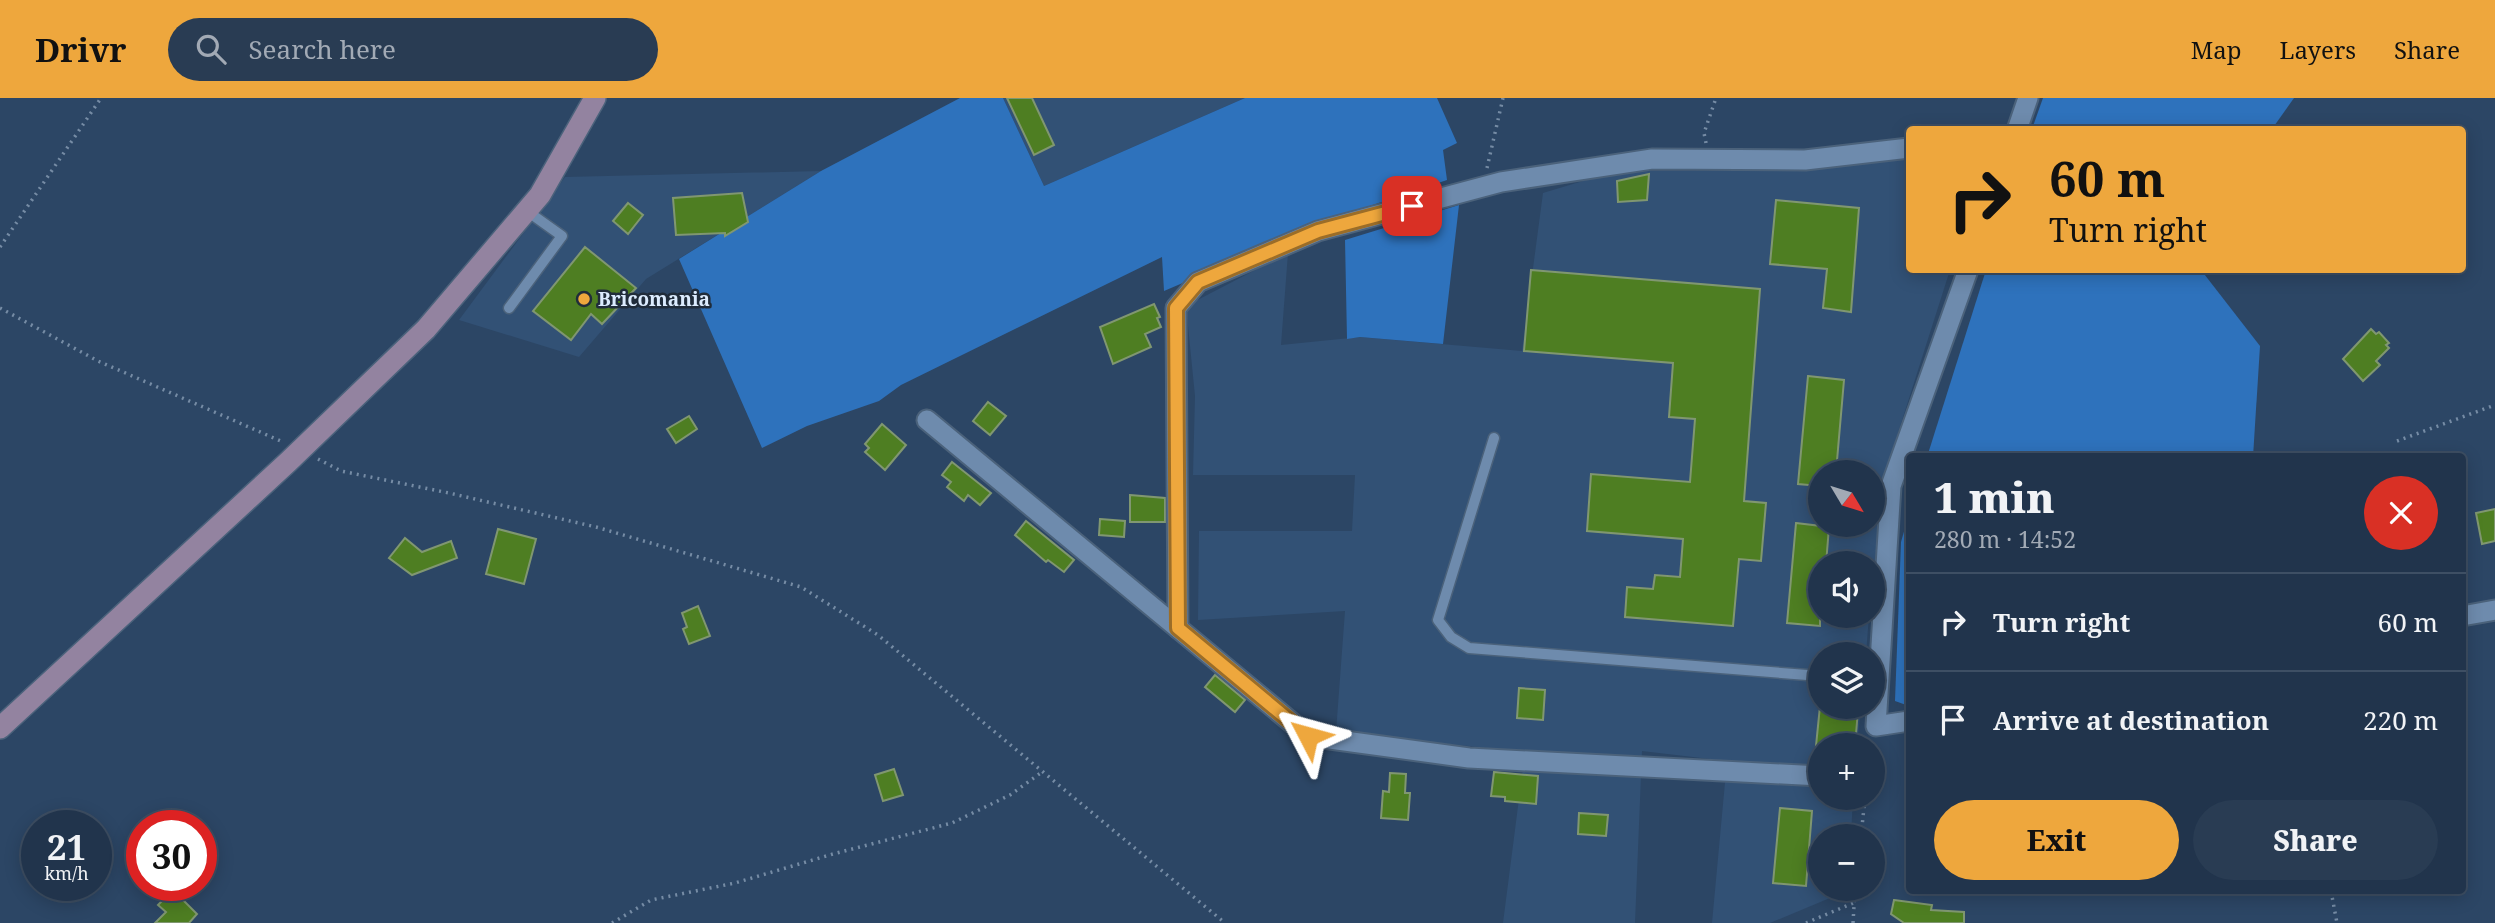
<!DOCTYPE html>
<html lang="en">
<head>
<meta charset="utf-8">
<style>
  body { margin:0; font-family:"Noto Serif",serif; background:#293c53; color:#f1f3f6; height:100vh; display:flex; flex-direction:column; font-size:26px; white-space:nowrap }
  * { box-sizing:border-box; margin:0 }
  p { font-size:23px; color:#a2aab5 }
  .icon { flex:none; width:38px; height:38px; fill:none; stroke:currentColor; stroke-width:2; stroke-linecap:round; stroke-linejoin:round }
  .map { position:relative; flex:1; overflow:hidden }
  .side { position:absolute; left:1906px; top:355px; width:560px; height:441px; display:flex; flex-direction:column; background:#21344c; border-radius:7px; box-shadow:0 4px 18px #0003,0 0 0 2px #3e4f64 }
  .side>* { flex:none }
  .hud { position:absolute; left:1906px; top:28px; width:560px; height:147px; border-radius:7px; box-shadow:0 4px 18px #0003,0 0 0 2px #3e4f64; background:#eea73d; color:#111; overflow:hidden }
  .needle { width:46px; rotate:128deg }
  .controls { position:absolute; left:1808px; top:362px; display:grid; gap:14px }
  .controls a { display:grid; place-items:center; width:77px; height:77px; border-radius:50%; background:#21344c; box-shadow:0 4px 18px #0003,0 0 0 2px #3e4f64; font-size:35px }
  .speed { position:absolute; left:21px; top:712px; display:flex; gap:14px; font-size:35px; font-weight:700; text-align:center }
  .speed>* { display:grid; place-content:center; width:91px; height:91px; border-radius:50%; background:#21344c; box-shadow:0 4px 18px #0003,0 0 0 2px #3e4f64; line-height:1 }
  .speed small { font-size:18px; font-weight:400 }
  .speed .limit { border:10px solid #d22; background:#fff; color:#111 }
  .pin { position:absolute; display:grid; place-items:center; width:60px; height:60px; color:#fff; margin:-30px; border-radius:14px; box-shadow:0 4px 10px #0006 }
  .me { position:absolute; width:77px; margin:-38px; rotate:309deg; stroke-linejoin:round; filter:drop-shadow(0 0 5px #0008) }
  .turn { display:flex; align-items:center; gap:24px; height:147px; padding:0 28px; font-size:32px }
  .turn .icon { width:91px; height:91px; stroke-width:2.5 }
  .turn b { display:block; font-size:49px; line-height:60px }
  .round { display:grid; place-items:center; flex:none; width:74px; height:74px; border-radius:37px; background:#293c53 }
  .overview { display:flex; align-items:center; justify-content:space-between; height:119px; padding:0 28px }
  h1 { font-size:42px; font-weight:800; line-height:52px }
  .cta { display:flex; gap:14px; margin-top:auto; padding:14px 28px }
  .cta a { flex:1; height:80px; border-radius:42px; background:#eea73d; color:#111; font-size:28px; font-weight:800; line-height:80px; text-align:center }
  .cta a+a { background:#293c53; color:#f1f3f6 }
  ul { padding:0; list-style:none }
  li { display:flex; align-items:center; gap:21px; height:98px; padding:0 28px; border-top:2px solid #3e4f64 }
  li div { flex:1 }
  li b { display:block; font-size:26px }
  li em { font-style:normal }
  header { display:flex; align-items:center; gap:42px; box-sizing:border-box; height:98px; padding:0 35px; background:#eea73d; color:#111 }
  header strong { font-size:33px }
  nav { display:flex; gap:38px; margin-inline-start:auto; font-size:24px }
  .search { width:490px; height:63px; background:#293c53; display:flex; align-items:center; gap:18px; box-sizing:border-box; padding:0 24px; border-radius:38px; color:#a2aab5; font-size:26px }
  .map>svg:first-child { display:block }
  .built { fill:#325175; fill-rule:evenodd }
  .green { fill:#2e72bc }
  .building { fill:#4e7e22; stroke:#809771; stroke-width:2 }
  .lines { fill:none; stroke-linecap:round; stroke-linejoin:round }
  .lane-casing { stroke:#4b627b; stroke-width:13 }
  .street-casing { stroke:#4b627b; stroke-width:23 }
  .secondary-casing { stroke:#4b627b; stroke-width:24 }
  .path { stroke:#768ca5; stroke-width:3.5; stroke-dasharray:2 5; stroke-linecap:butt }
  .lane { stroke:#6e8bad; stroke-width:10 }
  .street { stroke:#6e8bad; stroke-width:19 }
  .secondary { stroke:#9383a0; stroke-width:21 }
  .route-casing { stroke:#9b6d28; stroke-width:18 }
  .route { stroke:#eea73d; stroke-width:12 }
  .poi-dot { fill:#eea73d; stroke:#202c3a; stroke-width:2.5 }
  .labels { text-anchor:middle; stroke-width:5; stroke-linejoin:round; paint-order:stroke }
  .poi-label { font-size:19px; font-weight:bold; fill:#dcecfe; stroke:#202c3a; text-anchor:start }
</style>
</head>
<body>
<header>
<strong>Drivr</strong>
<div class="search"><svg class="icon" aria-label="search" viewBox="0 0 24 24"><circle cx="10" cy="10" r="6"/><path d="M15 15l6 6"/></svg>Search here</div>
<nav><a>Map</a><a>Layers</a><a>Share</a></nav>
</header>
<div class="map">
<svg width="2495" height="825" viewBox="0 0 2495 825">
  <rect width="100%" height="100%" fill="#2c4665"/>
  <g class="built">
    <path d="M1003,0H1245L1044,88Z"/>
    <path d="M1909,52V172H1950L1882,385L1873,487L1872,466H1820V518H1869L1866,556H1820V609H1861L1857,647L1820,648V700H1853L1851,738H1820V791L1849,792L1770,825H1712L1727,663L1642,653L1635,825H1503L1525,654L1336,634L1345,513L1198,522L1199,433H1352L1355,377H1193L1195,298L1186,208L1288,155L1281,247L1360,239L1522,253L1543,95L1616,73H1744ZM1820,374H1872V427H1820Z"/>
    <path d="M821,73L646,181L579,259L459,222L565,79Z"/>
  </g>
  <g class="green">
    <path d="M960,0H1003L1044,88L1245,0H1437L1457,45L1443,52L1447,82L1337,119L1164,193L1162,159L901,287L879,303L807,328L762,350L679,161L821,73Z"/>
    <path d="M2043,0H2294L2272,31H2032Z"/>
    <path d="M1459,107L1443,246L1360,239L1347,241L1345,142Z"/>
    <path d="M1986,172H2201L2260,248L2253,359H1927Z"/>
    <path d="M1909,416V608L1895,603L1901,444Z"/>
  </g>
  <g class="building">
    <path d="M1007,0H1032L1054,47L1034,57Z"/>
    <path d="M1649,76L1647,102L1618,104L1617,83Z"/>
    <path d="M742,95L748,124L725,138V135L676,137L673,100Z"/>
    <path d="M1776,102L1859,110L1851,214L1823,210L1827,171L1770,166Z"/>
    <path d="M628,105L643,117L628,136L613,123Z"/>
    <path d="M585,149L636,190L602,226L591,216L571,242L533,213Z"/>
    <path d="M1531,172L1760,191L1744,403L1766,405L1761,463L1739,461L1733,528L1625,519L1627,489L1653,491L1655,477L1680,479L1683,441L1587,433L1591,376L1690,384L1695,321L1669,319L1673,265L1524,253Z"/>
    <path d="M1154,206L1160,219L1157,220L1161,229L1145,236L1151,249L1113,266L1100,229Z"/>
    <path d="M2371,231L2376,236L2379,234L2389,245L2386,247L2389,250L2376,263L2380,267L2363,283L2343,261Z"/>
    <path d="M1808,278L1844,282L1836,374H1820V388L1798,386Z"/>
    <path d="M988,304L1006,318L990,337L973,323Z"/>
    <path d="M689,318L697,331L676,345L667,331Z"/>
    <path d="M882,326L906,347L885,372L865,354L869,350L865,346Z"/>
    <path d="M952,364L991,395L980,407L968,397L964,403L947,389L951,384L942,377Z"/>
    <path d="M1130,397L1165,400V424H1130Z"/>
    <path d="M2495,411V443L2482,446L2476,415Z"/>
    <path d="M1100,421L1125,423L1124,439L1099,437Z"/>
    <path d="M1026,423L1074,462L1064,474L1048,462L1046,464L1015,437Z"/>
    <path d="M1796,425L1829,429L1826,466H1820V528L1787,525Z"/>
    <path d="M498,431L536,441L524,486L486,476Z"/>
    <path d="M405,440L422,454L451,443L457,460L412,477L389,460Z"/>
    <path d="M698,508L710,538L689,546L683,531L687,529L682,515Z"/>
    <path d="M1215,577L1245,602L1235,614L1205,589Z"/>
    <path d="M1519,590L1545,592L1543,622L1517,620Z"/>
    <path d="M1820,608L1858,612L1855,648H1816Z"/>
    <path d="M894,671L903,697L883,703L875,677Z"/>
    <path d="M1494,674L1538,678L1536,706L1505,703V699L1491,698Z"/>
    <path d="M1390,675L1406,676L1405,695H1410L1408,722L1381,720L1383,693L1389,694Z"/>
    <path d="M1780,710L1812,713L1806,788L1773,785Z"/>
    <path d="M1579,715L1608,717L1606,738L1578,736Z"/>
    <path d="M173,792L197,816L189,825H155L166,814L158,807Z"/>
    <path d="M1894,802L1932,807L1931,812L1964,814V825H1904L1891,816Z"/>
  </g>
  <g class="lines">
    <defs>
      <g id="lane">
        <path d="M509,210L562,138L527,113"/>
        <path d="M1494,340L1438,522L1451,539L1469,550L1820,578"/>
      </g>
      <g id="street">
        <path d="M2017,32L2028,0"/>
        <path d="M927,322L1308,638L1469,660L1820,678"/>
        <path d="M2462,518L2495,512"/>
        <path d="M1178,530L1176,210L1198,184L1318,133L1501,84L1652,61L1805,62L1909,50"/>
        <path d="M1909,623L1876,628L1891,388L1968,172"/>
      </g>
      <path id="secondary" d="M0,630L288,364L426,231L540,97L595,0"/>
    </defs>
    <use href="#lane" class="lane-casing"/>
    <use href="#street" class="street-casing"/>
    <use href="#secondary" class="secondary-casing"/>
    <g class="path">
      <path d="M1706,45L1704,35L1716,0"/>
      <path d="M1487,70L1503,0"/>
      <path d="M0,149L101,0"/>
      <path d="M0,210L98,263L283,344"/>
      <path d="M2397,343L2495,307"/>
      <path d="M318,361L341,373L449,395L596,429L801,489L878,537L1225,825"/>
      <path d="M1861,738L1865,700"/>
      <path d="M2331,793L2337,825"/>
      <path d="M612,825L651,802L735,785L833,756L952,725L1010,697L1042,674"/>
      <path d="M1806,825L1853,805"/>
      <path d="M1853,825L1855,791"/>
    </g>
    <use href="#lane" class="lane"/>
    <use href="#street" class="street"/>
    <use href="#secondary" class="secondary"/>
  </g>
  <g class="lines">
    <defs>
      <path id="route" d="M1308,638L1178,530L1176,210L1198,184L1318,133L1412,108"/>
    </defs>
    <use href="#route" class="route-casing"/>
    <use href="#route" class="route"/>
  </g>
  <circle class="poi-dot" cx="584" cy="201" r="7"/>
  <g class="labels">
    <g class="poi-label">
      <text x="598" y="208">Bricomania</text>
    </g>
  </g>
</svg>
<div class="controls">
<a><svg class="needle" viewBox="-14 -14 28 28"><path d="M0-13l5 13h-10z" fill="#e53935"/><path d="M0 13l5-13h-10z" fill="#a2aab5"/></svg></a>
<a><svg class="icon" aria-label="sound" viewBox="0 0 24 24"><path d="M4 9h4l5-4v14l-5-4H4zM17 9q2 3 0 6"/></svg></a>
<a><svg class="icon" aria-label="layers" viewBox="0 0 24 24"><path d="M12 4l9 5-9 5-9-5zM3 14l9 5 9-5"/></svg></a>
<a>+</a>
<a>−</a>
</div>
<div class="speed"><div>21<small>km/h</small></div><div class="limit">30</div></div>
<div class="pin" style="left:1412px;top:108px;background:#d93025"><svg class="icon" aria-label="arrive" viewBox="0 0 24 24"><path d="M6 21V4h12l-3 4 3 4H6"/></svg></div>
<svg class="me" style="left:1308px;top:638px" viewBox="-20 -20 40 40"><path d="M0-17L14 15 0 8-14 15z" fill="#eea73d" stroke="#fff" stroke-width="4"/></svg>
<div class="hud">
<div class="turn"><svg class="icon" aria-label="right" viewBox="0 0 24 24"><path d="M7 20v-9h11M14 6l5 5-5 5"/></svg><div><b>60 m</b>Turn right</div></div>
</div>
<section class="side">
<div class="overview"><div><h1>1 min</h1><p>280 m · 14:52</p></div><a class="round" style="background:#d93025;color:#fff"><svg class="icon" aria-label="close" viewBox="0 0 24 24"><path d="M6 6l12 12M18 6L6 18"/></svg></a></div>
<ul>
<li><svg class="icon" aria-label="right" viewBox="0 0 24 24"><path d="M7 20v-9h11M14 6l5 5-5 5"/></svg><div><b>Turn right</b></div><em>60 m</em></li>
<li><svg class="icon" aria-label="arrive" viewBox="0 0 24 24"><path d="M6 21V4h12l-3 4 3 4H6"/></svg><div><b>Arrive at destination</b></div><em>220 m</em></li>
</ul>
<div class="cta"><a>Exit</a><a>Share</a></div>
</section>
</div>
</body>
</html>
